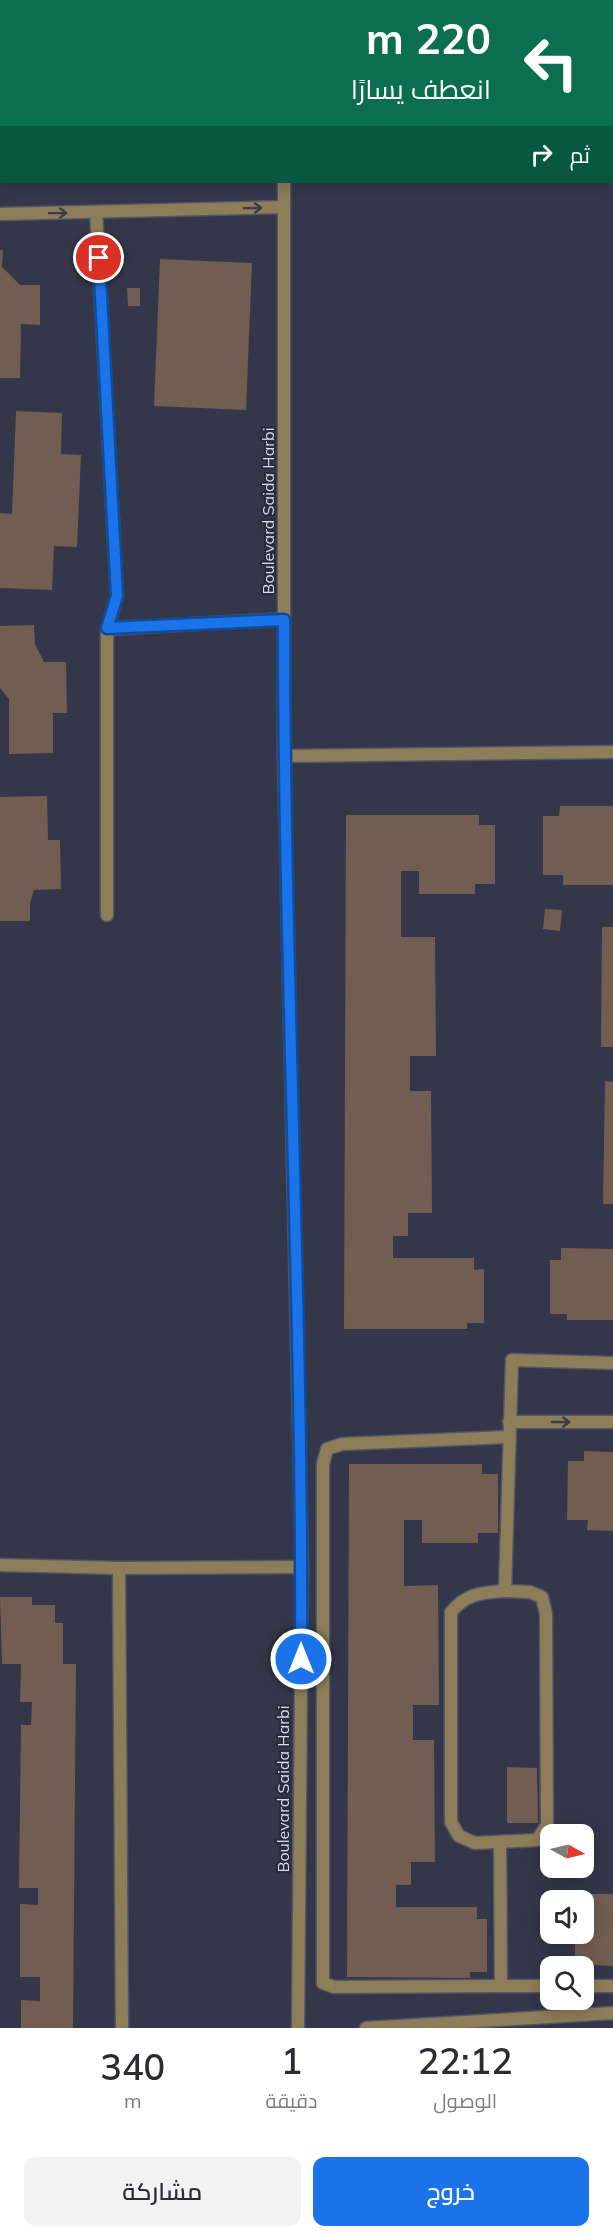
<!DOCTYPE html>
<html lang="ar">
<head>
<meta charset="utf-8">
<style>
  body { margin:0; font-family:Mulish,Cairo,sans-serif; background:#f2f2f3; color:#2b2b33; direction:rtl; height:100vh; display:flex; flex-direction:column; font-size:22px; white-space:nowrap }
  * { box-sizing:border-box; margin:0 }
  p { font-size:20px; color:#7c7c81 }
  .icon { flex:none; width:33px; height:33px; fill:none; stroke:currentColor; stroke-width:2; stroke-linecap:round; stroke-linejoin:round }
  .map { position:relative; height:2028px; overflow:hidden; direction:ltr }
  .details { display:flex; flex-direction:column; background:#fff; flex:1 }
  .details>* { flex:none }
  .guide { position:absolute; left:0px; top:0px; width:614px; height:183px; box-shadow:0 3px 15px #0003; direction:rtl; background:#0b6e4f; color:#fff; overflow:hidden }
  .needle { width:39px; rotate:98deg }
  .fabs { position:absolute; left:540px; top:1824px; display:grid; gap:12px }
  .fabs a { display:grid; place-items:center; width:54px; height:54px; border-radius:12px; background:#fff; box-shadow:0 3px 15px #0003; font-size:30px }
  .pin { position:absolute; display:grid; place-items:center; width:51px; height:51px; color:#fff; margin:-26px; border:3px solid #fff; border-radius:50%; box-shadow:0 2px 6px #0007 }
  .me { position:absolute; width:66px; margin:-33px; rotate:0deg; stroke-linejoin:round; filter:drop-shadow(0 0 4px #0008) }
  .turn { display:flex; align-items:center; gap:21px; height:126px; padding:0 24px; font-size:27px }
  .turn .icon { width:78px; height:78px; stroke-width:2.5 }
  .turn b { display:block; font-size:42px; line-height:51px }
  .then { display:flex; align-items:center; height:57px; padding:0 24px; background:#0003; gap:12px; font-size:22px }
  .eta { display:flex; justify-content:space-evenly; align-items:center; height:102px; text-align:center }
  .eta b { font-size:36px; font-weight:600; line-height:42px }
  .action { display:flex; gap:12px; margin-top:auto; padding:12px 24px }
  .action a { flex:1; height:69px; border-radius:12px; background:#1a73e8; color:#fff; font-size:24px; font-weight:600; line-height:69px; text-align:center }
  .action a+a { background:#f2f2f3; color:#2b2b33 }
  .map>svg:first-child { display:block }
  .building { fill:#725d52 }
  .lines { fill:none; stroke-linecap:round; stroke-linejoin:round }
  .minor-casing { stroke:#515566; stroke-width:15 }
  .tertiary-casing { stroke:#515566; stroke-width:15 }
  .minor { stroke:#8e7d59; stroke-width:12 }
  .tertiary { stroke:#8e7d59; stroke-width:12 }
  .oneway { stroke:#3d3c43 }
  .route-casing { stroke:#114b97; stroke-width:15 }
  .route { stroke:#1a73e8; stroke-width:10 }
  .labels { text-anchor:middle; stroke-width:4.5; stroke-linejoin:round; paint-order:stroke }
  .street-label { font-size:16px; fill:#dadde9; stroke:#292c3e }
</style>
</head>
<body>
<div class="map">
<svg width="613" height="2028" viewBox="0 0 613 2028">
  <rect width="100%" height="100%" fill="#333749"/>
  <g class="building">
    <path d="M0,250H3L2,267L20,285H40V325L21,324L20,378H0Z"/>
    <path d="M160,259L252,263L246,410L154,406Z"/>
    <path d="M127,288H140V306H128Z"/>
    <path d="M16,411L62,413L61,454L81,455L77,547L54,546L52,590L0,588V513L12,514Z"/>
    <path d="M34,625L35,644L44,662H66L67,713H53V753L9,754V699L0,688V626Z"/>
    <path d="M47,796L48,840H60L61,889L34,890L30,903V921H0V797Z"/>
    <path d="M560,806H613V885H563V875H543V816H559Z"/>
    <path d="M346,815H479V825H495V884H475V894H419V871H401V937H435L436,1056H410V1091H431L432,1213H408V1236H393V1258H474V1270L484,1269V1323H467V1329H344Z"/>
    <path d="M545,909L562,910L560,931L543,929Z"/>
    <path d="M602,927H613V1047H601Z"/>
    <path d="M605,1081L613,1082V1204H603Z"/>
    <path d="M561,1248L613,1249V1320H567V1314H550V1260H561Z"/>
    <path d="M584,1451L613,1452V1531L587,1530L588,1520H567L568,1461H584Z"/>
    <path d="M349,1464H482V1474H498V1533H478V1543H422V1520H404V1586L438,1585L439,1705H413V1740H434L435,1862H411V1885H396V1907H477V1919H487V1972H470V1978L347,1977Z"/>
    <path d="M0,1597H32V1605H55V1623H63V1664H76L73,2028H21V2000L40,2001V1977H20V1904L38,1905V1888H19L21,1725H31L32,1702H20L21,1664H2Z"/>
    <path d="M507,1767L537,1768L538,1823H507Z"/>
    <path d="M586,1894H613V1966L592,1965V1959L575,1960V1934H584Z"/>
  </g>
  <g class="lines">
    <defs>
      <g id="minor">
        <path d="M0,165H2"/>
        <path d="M96,212L117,596L107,629L284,619"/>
        <path d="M0,214L284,207"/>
        <path d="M284,756L613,752"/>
        <path d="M107,915V629"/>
        <path d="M509,1422H613"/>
        <path d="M0,1565L119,1568L302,1567"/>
        <path d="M119,1568L122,2028"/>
        <path d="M505,1591L530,1592L542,1597L546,1614L547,1825L537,1840L475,1843L459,1836L451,1822V1612C467,1593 481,1593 505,1591Z"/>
        <path d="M505,1591L512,1360L613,1363"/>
        <path d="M500,1843L501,1986H550"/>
        <path d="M501,1986L334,1987L323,1983V1464L327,1449L342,1444L508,1437"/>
        <path d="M584,1986H613"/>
        <path d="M366,2028L613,2013"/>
      </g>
      <g id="tertiary">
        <path d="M288,2V0"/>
        <path d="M284,182V756L302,1567L298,2028"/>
      </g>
    </defs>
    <use href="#minor" class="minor-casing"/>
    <use href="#tertiary" class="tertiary-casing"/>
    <use href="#minor" class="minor"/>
    <use href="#tertiary" class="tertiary"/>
  </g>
  <defs><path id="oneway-shaft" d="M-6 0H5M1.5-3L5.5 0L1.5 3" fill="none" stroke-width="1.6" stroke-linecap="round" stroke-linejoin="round" transform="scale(1.5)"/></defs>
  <g class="oneway">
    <use href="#oneway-shaft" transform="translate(253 208) rotate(-1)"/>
    <use href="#oneway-shaft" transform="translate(58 213) rotate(-1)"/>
    <use href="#oneway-shaft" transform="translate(561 1422)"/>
  </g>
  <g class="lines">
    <defs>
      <path id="route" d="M99,258L117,596L107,628L284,620C284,966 303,1313 301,1659"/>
    </defs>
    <use href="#route" class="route-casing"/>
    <use href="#route" class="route"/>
  </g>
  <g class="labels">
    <g class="street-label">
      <text transform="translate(268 511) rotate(-90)" y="6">Boulevard Saida Harbi</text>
      <text transform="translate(283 1789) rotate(-90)" y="6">Boulevard Saida Harbi</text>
    </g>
  </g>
</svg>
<div class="fabs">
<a><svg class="needle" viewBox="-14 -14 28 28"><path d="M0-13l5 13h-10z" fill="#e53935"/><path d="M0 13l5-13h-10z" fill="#7c7c81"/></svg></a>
<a><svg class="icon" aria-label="sound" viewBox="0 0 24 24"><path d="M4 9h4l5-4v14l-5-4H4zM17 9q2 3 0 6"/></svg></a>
<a><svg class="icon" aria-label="search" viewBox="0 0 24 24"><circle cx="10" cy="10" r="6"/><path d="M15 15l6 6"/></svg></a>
</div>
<div class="pin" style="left:99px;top:258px;background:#d93025"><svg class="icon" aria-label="arrive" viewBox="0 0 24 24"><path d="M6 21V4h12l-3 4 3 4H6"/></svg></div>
<svg class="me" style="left:301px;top:1659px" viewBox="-20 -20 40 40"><circle r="17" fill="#1a73e8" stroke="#fff" stroke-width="3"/><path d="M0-11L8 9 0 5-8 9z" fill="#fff"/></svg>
<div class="guide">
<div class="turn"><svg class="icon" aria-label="left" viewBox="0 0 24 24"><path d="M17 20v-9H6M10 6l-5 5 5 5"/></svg><div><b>220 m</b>انعطف يسارًا</div></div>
<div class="then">ثم<svg class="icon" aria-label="right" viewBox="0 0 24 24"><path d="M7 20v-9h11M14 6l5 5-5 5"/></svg></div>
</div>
</div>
<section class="details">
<div class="eta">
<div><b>22:12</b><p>الوصول</p></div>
<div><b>1</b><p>دقيقة</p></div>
<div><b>340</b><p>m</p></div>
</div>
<div class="action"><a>خروج</a><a>مشاركة</a></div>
</section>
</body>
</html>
